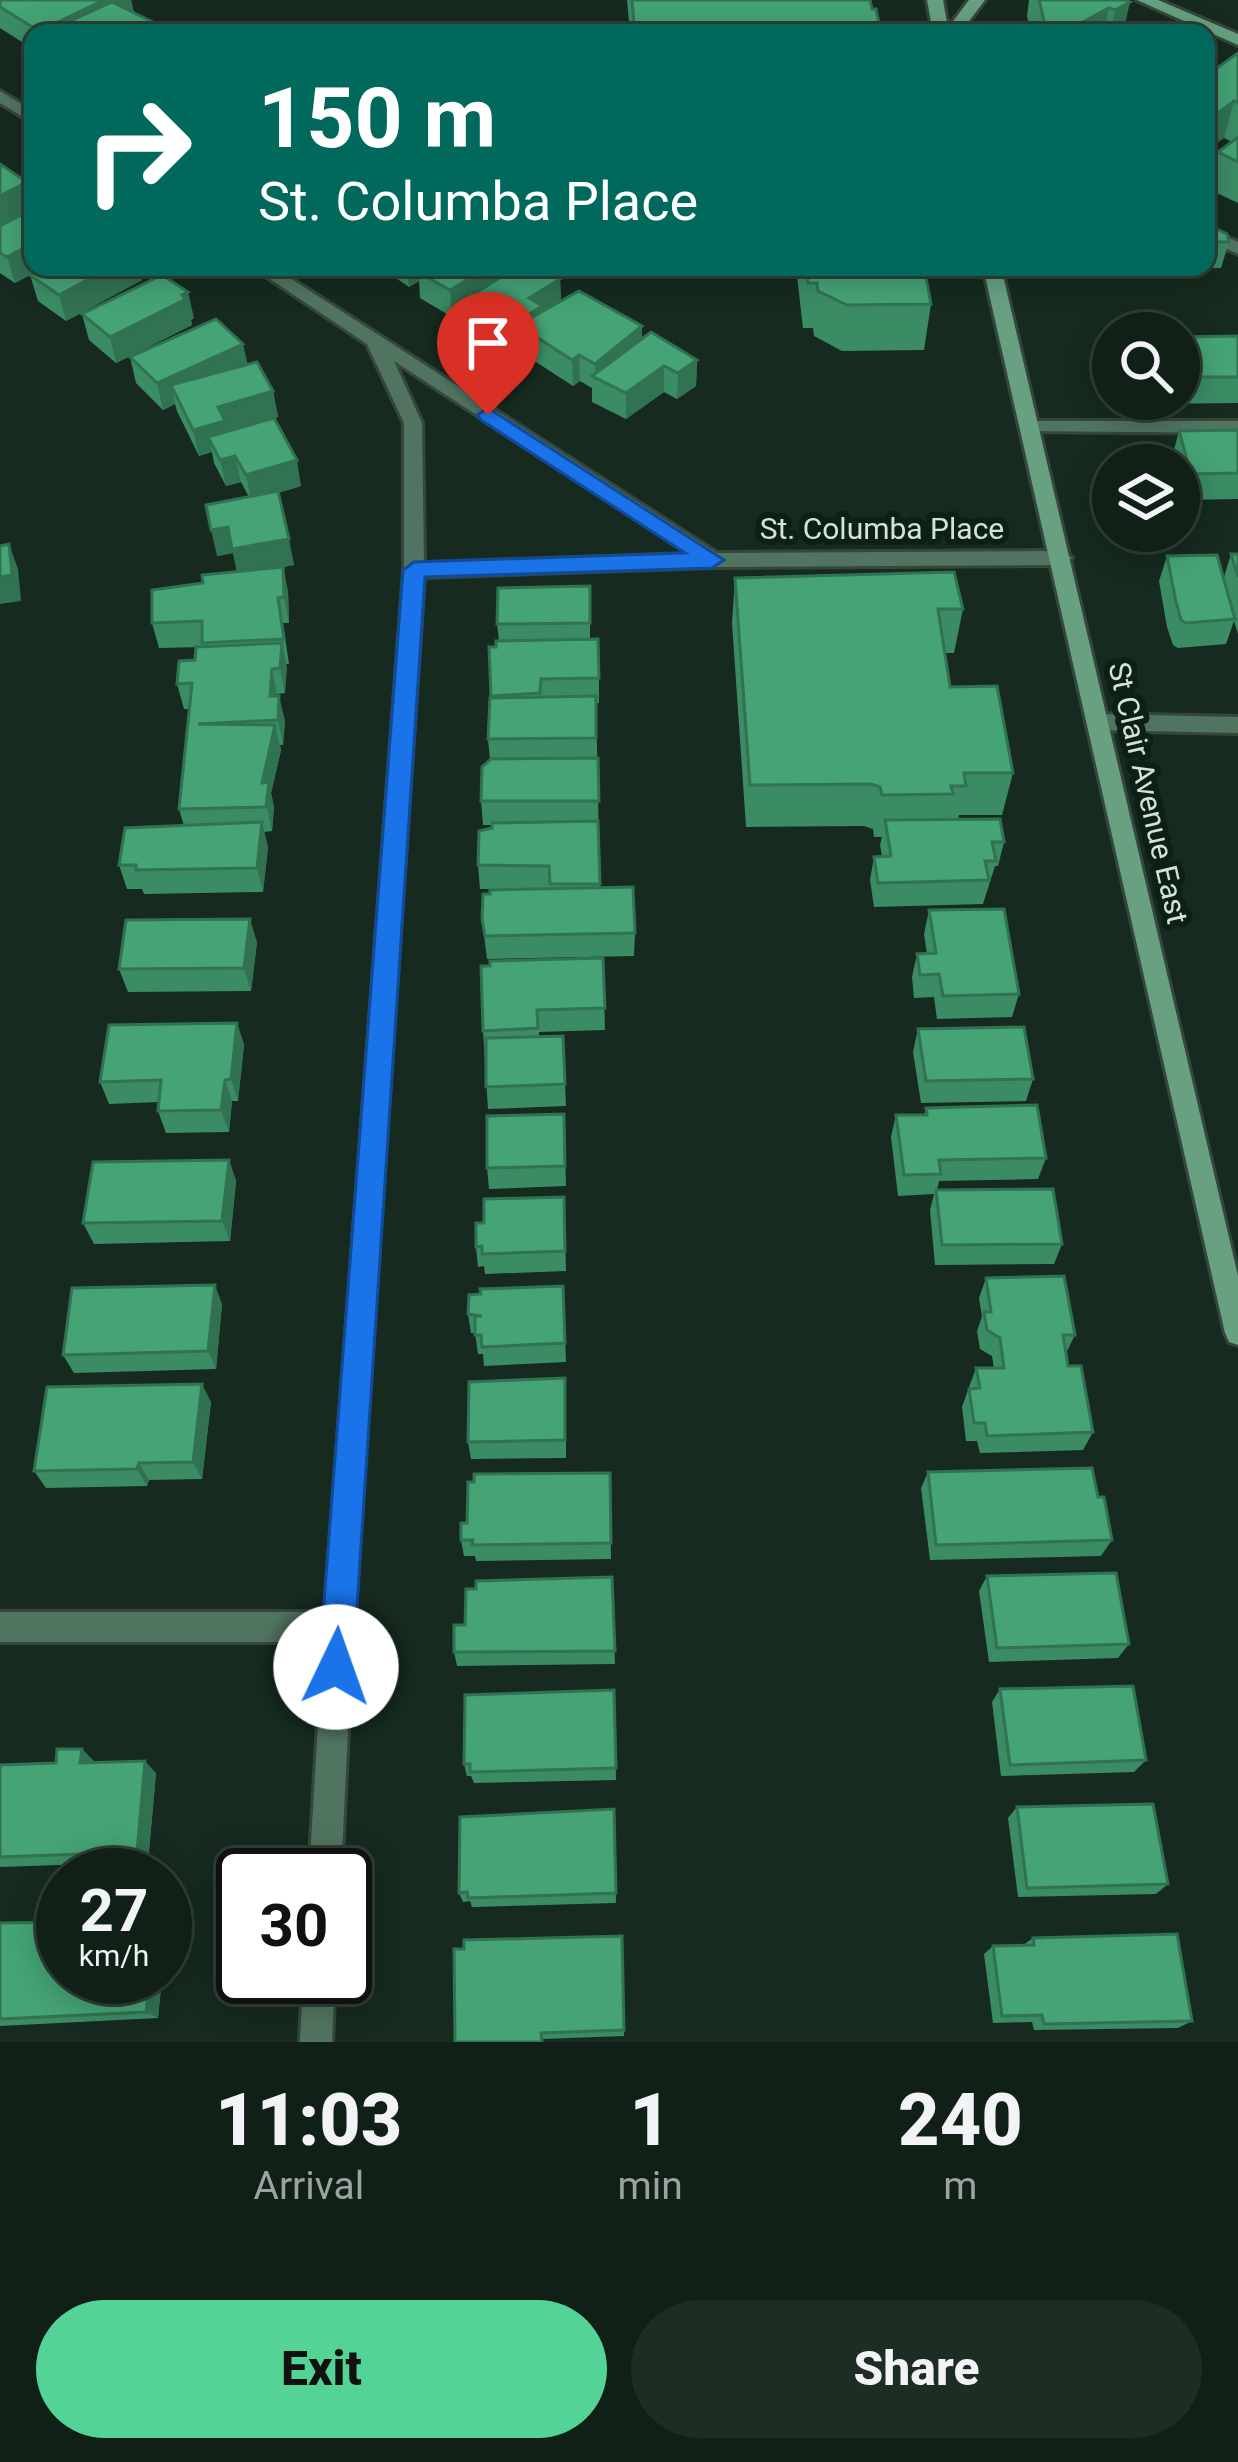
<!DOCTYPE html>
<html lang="en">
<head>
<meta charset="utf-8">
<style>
  body { margin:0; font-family:Roboto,sans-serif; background:#1e2d24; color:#f1f3f6; height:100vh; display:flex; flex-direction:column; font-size:45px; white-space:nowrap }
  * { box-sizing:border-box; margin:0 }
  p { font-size:39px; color:#9ca3a1 }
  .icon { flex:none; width:66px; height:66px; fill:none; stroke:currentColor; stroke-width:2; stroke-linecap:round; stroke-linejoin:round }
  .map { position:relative; height:2042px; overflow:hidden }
  .details { display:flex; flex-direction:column; background:#102017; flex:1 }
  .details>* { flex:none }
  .top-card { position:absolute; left:24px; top:24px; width:1191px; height:252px; border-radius:24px; box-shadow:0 6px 30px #0003,0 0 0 3px #303e36; background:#00695c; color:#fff; overflow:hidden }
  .fabs { position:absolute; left:1092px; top:312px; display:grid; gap:24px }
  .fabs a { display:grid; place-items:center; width:108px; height:108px; border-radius:50%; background:#102017; box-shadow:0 6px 30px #0003,0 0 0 3px #303e36; font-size:60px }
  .speed { position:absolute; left:36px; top:1848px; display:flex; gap:24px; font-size:60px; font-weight:700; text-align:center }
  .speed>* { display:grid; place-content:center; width:156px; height:156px; border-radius:50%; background:#102017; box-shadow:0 6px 30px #0003,0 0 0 3px #303e36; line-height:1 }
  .speed small { font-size:30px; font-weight:400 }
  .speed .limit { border:6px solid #111; border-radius:18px; background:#fff; color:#111 }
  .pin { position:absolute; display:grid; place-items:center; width:102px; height:102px; color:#fff; margin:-123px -51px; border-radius:50% 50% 50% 0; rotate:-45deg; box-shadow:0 0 12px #0007 }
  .pin .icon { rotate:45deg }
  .me { position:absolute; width:132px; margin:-66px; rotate:3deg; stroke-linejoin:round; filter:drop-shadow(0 0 9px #0008) }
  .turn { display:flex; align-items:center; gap:42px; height:252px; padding:0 36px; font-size:54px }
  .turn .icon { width:156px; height:156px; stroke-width:2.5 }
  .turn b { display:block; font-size:84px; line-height:102px }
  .eta { display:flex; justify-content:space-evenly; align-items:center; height:204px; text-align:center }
  .eta b { font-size:72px; font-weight:800; line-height:84px }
  .cta { display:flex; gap:24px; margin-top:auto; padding:24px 36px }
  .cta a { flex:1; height:138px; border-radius:72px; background:#54d396; color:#111; font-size:48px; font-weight:800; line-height:138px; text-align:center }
  .cta a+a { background:#1e2d24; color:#f1f3f6 }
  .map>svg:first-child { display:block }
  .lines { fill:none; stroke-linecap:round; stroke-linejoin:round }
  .service-casing { stroke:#35473d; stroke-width:6 }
  .minor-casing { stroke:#35473d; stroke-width:6 }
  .secondary-casing { stroke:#35473d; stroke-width:6 }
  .service { fill:#517460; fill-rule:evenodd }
  .minor { fill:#517460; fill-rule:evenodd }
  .secondary { fill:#67a181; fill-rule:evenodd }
  .wall { fill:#3b8c65 }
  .shaded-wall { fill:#307252 }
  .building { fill:#45a375; stroke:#307252; stroke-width:3 }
  .route { fill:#1a73e8; stroke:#114b97; stroke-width:3 }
  .labels { text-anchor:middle; stroke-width:12; stroke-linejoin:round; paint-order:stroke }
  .street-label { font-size:30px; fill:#d5e2da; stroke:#0c2016 }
</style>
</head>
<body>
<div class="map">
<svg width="1238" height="2042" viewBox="0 0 1238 2042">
  <rect width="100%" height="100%" fill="#162a1f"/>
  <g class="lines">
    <defs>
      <g id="service">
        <path d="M1206,228L1238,242V254L1206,240Z"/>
        <path d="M1030,421H1238V433L1023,431V423Z"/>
      </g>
      <g id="minor">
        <path d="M0,91L33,111V123L0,103Z"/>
        <path d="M252,267H273L717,553L1062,551L1072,558L1062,565L713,567L424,577L353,1627L341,1875H309L323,1642H0V1612H325L404,570V423L367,344ZM394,361L690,554L424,563L422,423Z"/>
        <path d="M1098,714L1238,717V733L1098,730L1087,722Z"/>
        <path d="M303,1977H335L332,2042H300Z"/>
      </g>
      <g id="secondary">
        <path d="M927,0H943L948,28L969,0H985L960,33H933Z"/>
        <path d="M1137,0H1158L1238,34V45Z"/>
        <path d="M983,267H1001L1238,1276V1345L1229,1342L1225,1333Z"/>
      </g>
    </defs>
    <use href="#service" class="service-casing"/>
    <use href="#minor" class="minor-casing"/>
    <use href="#secondary" class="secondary-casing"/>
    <use href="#service" class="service"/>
    <use href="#minor" class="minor"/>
    <use href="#secondary" class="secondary"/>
  </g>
  <g class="wall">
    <path d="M0,0H131L134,13L163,27L164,33H33V49L0,28Z"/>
    <path d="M627,0H870L630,33Z"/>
    <path d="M1029,0H1125L1123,33H1031L1027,16Z"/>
    <path d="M1238,53V203L1208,189L1218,152L1232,142L1224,138Z"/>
    <path d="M1206,224L1229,242L1221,268L1079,270L1078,267H1206Z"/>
    <path d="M0,226L33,267H138L142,280L66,321L38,301L30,275L15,283L0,273Z"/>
    <path d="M380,267H513L514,269L560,279L561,301L642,326V338L697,360L696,386L677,399L664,392L626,419L592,402V388L580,381L573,386L519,351V347L510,353L471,323L469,306L452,317L420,298L419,281L409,287Z"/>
    <path d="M796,267H924L931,304L924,350L842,351L814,336L813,328H803Z"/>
    <path d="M82,314L194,318L191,320L192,325L116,363L89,340Z"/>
    <path d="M1238,336V403L1157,404L1156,399H1179V337Z"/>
    <path d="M130,357L247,364L273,391L278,417L274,418L301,486L278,493L294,565L283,567L288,592L289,623H283L289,664H286L285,693L277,694L285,721L283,745H280L281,750L271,793L274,807L272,831L264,832L268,847L263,892L144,894L142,889H127L119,865L184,826L179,809L190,709H184L177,684L203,647L159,648L152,623L203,583L237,572L233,553L217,556L249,497L241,482L226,486L214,463L212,452L199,456L177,411L175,404L163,410L136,383Z"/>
    <path d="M1238,430V499L1183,500L1179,484V465H1174L1172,457L1179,431Z"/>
    <path d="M1231,554H1238V634L1234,621L1226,644L1178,648L1173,645L1167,627L1159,581L1167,556L1224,577Z"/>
    <path d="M735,578L963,609L954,653H945L950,687L1013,773L1002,815H959L958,820L1004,842L998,866H995L983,904L874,907L870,880L874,857L882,856L880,845L882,837H874L873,829L864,826L746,827L732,623Z"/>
    <path d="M590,586V639L599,678V703H596L600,888L635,933L634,956L487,959L482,919L490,894L502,889H480L478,865L492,825H483L481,801L490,760L488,739L491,698L489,647H496L499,641L497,624Z"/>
    <path d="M929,910L1019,994L1012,1017L937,1019L934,997L914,998L912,977L917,954H927L924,934Z"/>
    <path d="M257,942L251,991L128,992L119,969Z"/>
    <path d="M603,958L605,1030L539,1032V1037L563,1036L566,1106L488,1109L483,1031Z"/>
    <path d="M237,1023L244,1045L238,1101H232L229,1132L166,1133L158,1111L159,1102L109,1104L100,1082Z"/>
    <path d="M918,1029L1033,1079L1026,1101L921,1103L913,1052Z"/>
    <path d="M926,1108L1046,1158L1038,1179L939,1181L937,1190L1062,1244L1054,1264L935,1265L930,1210L934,1194L898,1196L891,1137L896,1115H924Z"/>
    <path d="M564,1114L566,1186L489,1189L487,1168Z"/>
    <path d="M229,1160L236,1181L230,1241L94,1244L83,1223Z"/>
    <path d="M564,1197L566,1271L485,1274L484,1266L478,1267L476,1247L484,1223Z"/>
    <path d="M986,1278L1075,1335L1066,1353L1068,1366L1093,1432L1083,1450L980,1453L977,1441H966L962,1407L969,1387L976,1368H994L992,1356L980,1349L977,1331L982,1317L979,1298Z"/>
    <path d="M563,1286L566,1362L484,1366L483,1354H478L475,1333H471L468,1314Z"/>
    <path d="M222,1304L216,1369L74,1373L63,1355Z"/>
    <path d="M566,1397V1458L471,1459L468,1442Z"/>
    <path d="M211,1402L202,1479L149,1480L147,1486L46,1488L34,1471Z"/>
    <path d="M928,1472L1098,1497L1112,1540L1101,1556L930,1560L921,1488Z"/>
    <path d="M610,1473L611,1559L476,1561L475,1556H464L461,1540L467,1523Z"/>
    <path d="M987,1576L1129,1644L1118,1658L989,1662L979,1591Z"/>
    <path d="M612,1577L615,1664L457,1666L454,1652L465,1625L476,1589Z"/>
    <path d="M1000,1689L1146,1760L1134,1772L1001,1776L992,1702Z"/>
    <path d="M614,1690L616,1780L474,1783L471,1776H467L464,1764Z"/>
    <path d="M82,1749L94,1763L156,1773L148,1862L0,1867V1765L56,1763Z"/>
    <path d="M1017,1807L1168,1884L1156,1894L1018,1897L1008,1818Z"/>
    <path d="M614,1809L616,1903L472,1907L470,1901L463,1902L459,1893Z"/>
    <path d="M0,1923L162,1977L158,2018L0,2026Z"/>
    <path d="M622,1936L624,2036L543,2039V2042H455Z"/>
    <path d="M1033,1938L1192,2021L1178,2028L1034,2030L1032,2022L993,2023L984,1954L993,1946L1023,1945Z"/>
  </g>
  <g class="shaded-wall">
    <path d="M104,0H131L134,14L62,25L64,33H40L39,31Z"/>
    <path d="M1130,2L1123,33H1110L1115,10Z"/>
    <path d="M1109,8L1104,33H1067L1068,30Z"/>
    <path d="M1234,101L1224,138L1206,151V122Z"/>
    <path d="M27,182L33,209L0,226V196Z"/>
    <path d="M33,243V267H44L15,283L7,257Z"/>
    <path d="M111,267H138L142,280L66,321L59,295Z"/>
    <path d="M406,267H441L418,272L419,281L409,287Z"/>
    <path d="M488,267H513L514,277L469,297V306L452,317L450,290Z"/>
    <path d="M560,279L561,305L518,325L519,347L510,353L509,327L529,298Z"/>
    <path d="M188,292L194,318L191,320L192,325L116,363L110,337Z"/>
    <path d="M642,326V353L595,377V364Z"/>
    <path d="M243,344L249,370L171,385L175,404L163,410L157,383Z"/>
    <path d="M579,355L580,381L573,386L572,360Z"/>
    <path d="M697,360L696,386L677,399L678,373Z"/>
    <path d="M664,366V392L626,419V393Z"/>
    <path d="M273,391L278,417L208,437L212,452L199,456L193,430L218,407Z"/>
    <path d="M235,456L241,482L226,486L220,460Z"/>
    <path d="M297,460L301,486L251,501L246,475Z"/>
    <path d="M228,527L289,539L294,565L238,575L233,553L217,556L211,530Z"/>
    <path d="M9,544L18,569L21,601L0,604V577Z"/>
    <path d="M283,567L288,592L289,623L284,597Z"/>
    <path d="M282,643L287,668L285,693L280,668Z"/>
    <path d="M272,669L277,694L276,721L270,696Z"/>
    <path d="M279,696L285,721L283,745L278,720Z"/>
    <path d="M275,725L281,750L271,793L274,807L272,831L262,783Z"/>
    <path d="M262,822L268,847L263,892L257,868Z"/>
    <path d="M250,919L257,942L251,991L244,968Z"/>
    <path d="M237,1023L244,1045L238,1101L231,1079Z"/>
    <path d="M225,1080L232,1101L229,1132L221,1110Z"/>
    <path d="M229,1160L236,1181L230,1241L222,1221Z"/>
    <path d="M215,1285L222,1304L216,1369L208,1351Z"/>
    <path d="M202,1384L211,1402L202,1479L193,1462Z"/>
    <path d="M139,1463L149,1480L147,1486L137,1469Z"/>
    <path d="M82,1749L94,1761L92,1775L80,1763Z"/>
    <path d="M145,1761L156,1773L148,1862L137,1852Z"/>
    <path d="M150,1977H162L158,2018L146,2012Z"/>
  </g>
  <g class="building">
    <path d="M0,0H104L39,31L0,7Z"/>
    <path d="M632,0H870L872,9H876L881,33H630L634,24Z"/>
    <path d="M1039,0H1125L1130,2L1115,10L1109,8L1068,30L1073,33H1047Z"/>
    <path d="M112,2L163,27L151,33H75L62,25Z"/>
    <path d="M1238,53V103L1234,101L1206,122V76Z"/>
    <path d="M1238,137V162L1218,152Z"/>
    <path d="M0,164L27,182L0,196Z"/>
    <path d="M33,209V243L7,257L0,253V226Z"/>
    <path d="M1206,224L1227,234L1229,242H1206Z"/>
    <path d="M44,267H111L59,295L30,275Z"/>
    <path d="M425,267H488L450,290L418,272Z"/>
    <path d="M517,267H540L560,279L529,298L542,306L509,327L469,297Z"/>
    <path d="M806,267H924L931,304L847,305L818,291L817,283H808Z"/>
    <path d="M162,275L188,292L182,295L186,299L110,337L82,314Z"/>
    <path d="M579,291L642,326L595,364L579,355L572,360L518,325Z"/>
    <path d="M216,319L243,344L157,383L130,357Z"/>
    <path d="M651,332L697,360L678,373L664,366L626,393L592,376Z"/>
    <path d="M1238,336V377H1179V337Z"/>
    <path d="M257,362L273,391L218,407L225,421L193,430L171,385Z"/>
    <path d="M274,418L297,460L246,475L235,456L220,460L208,437Z"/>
    <path d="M1238,430V473L1191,474L1179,431Z"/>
    <path d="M278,491L289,539L232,549L228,527L211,530L206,505Z"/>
    <path d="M9,544L12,575L0,577V546Z"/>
    <path d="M1231,554H1238V577Z"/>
    <path d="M1217,555L1235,619L1186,623L1181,620L1176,602L1167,556Z"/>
    <path d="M283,567L284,597L278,598L284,639L202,643V621L152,623V590L203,583L202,575Z"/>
    <path d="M954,572L963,609H938L950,687L997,686L1013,773H964L966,786H951L953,794L882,795L880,787L871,784L750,785L735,578Z"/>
    <path d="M590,586V623L497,624L498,588Z"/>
    <path d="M598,639L599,678L541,679L540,693L491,696L489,647H496V641Z"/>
    <path d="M282,643L280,668L272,669L270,696H279L278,720L198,724L275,725L262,783L269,782L266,807L179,809L192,683L177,684L179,661L195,660L196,647Z"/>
    <path d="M596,696V738L488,739L490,698Z"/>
    <path d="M598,758L599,801H481L482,767L491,759Z"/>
    <path d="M1000,819L1004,842H992L996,861H985L989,880L878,883L874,857L891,856L885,820Z"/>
    <path d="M598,821L600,884H550L549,866L478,865L479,831L492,828V823Z"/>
    <path d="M262,822L257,868L136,870V865H119L125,828Z"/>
    <path d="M633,887L635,933L485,936L482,919L483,894H490V890Z"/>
    <path d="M1004,909L1019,994L943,996L939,974L920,975L917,954L936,953L929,910Z"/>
    <path d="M250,919L244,968L119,969L126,920Z"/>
    <path d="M603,958L605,1008L537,1010L538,1028L483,1031L481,966H490V961Z"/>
    <path d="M237,1023L231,1079L225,1080L221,1110L158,1111L161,1080L100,1082L109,1025Z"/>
    <path d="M1024,1027L1033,1079L926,1081L918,1029Z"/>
    <path d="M563,1036L565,1084L486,1087V1038Z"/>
    <path d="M1037,1105L1046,1158L939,1160L941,1174L904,1175L896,1115H927L926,1108Z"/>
    <path d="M564,1114L565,1166L487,1168V1116Z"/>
    <path d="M229,1160L222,1221L83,1223L93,1162Z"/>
    <path d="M1053,1189L1062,1244L942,1245L936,1190Z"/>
    <path d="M564,1197L565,1251L482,1254V1246L476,1247V1223H484V1199Z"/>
    <path d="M1064,1276L1075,1335H1063L1068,1366H1081L1093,1432L987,1436L985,1423H974L969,1389L980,1388L976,1368H1004L1000,1338L987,1330L984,1312H991L986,1278Z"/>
    <path d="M215,1285L208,1351L63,1355L72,1288Z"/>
    <path d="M563,1286L565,1343L482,1347L481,1335H475V1316H482L468,1314L469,1295L481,1294L480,1289Z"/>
    <path d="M565,1378V1440L468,1442L469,1382Z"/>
    <path d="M202,1384L193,1462L139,1463L137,1469L34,1471L47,1387Z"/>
    <path d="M1092,1468L1098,1497H1104L1112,1540L936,1545L928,1472Z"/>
    <path d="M610,1473L611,1543L472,1545L473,1540H461V1523H467L468,1482H474V1474Z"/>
    <path d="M1116,1573L1129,1644L997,1648L987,1576Z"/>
    <path d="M612,1577L615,1651L454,1652V1625H465L466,1589H476V1581Z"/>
    <path d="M1133,1686L1146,1760L1010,1765L1000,1689Z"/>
    <path d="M614,1690L616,1768L470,1772V1764H464L465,1695Z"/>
    <path d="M57,1749H82L80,1763L145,1761L137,1852L0,1857V1765L56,1763Z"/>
    <path d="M1153,1804L1168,1884L1027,1888L1017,1807Z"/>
    <path d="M614,1809L616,1893L468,1898L467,1892L459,1893L460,1817Z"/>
    <path d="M63,1922V1977H150L146,2012L0,2019V1923Z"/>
    <path d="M1177,1934L1192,2021L1044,2024L1042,2015L1002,2016L993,1946L1034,1945L1033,1938Z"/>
    <path d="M622,1936L624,2030L541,2033L542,2042H455L454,1949H464V1940Z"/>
  </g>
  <path class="route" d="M488,408L724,560L712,568L425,577L353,1667L348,1679L336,1684L324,1679L319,1667L403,570L414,562L685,553L481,420L477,415Z"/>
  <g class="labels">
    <g class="street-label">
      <text x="882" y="539">St. Columba Place</text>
      <text transform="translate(1148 793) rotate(77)" y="10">St Clair Avenue East</text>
    </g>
  </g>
</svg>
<div class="fabs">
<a><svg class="icon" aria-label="search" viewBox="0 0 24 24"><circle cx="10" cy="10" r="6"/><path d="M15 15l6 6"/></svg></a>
<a><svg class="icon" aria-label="layers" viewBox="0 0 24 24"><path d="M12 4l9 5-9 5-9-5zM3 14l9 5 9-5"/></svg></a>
</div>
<div class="speed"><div>27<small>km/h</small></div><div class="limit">30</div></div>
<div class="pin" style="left:488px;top:415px;background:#d93025"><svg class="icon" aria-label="arrive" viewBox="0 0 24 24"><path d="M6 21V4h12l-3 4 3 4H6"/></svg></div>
<svg class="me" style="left:336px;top:1667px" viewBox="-20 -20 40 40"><circle r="19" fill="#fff"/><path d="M0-13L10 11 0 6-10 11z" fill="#1a73e8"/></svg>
<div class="top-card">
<div class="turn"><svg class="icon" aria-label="right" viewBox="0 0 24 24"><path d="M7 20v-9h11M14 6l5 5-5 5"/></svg><div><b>150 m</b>St. Columba Place</div></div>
</div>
</div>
<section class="details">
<div class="eta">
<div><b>11:03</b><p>Arrival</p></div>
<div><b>1</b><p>min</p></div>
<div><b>240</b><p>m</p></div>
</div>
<div class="cta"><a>Exit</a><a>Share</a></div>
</section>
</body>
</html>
